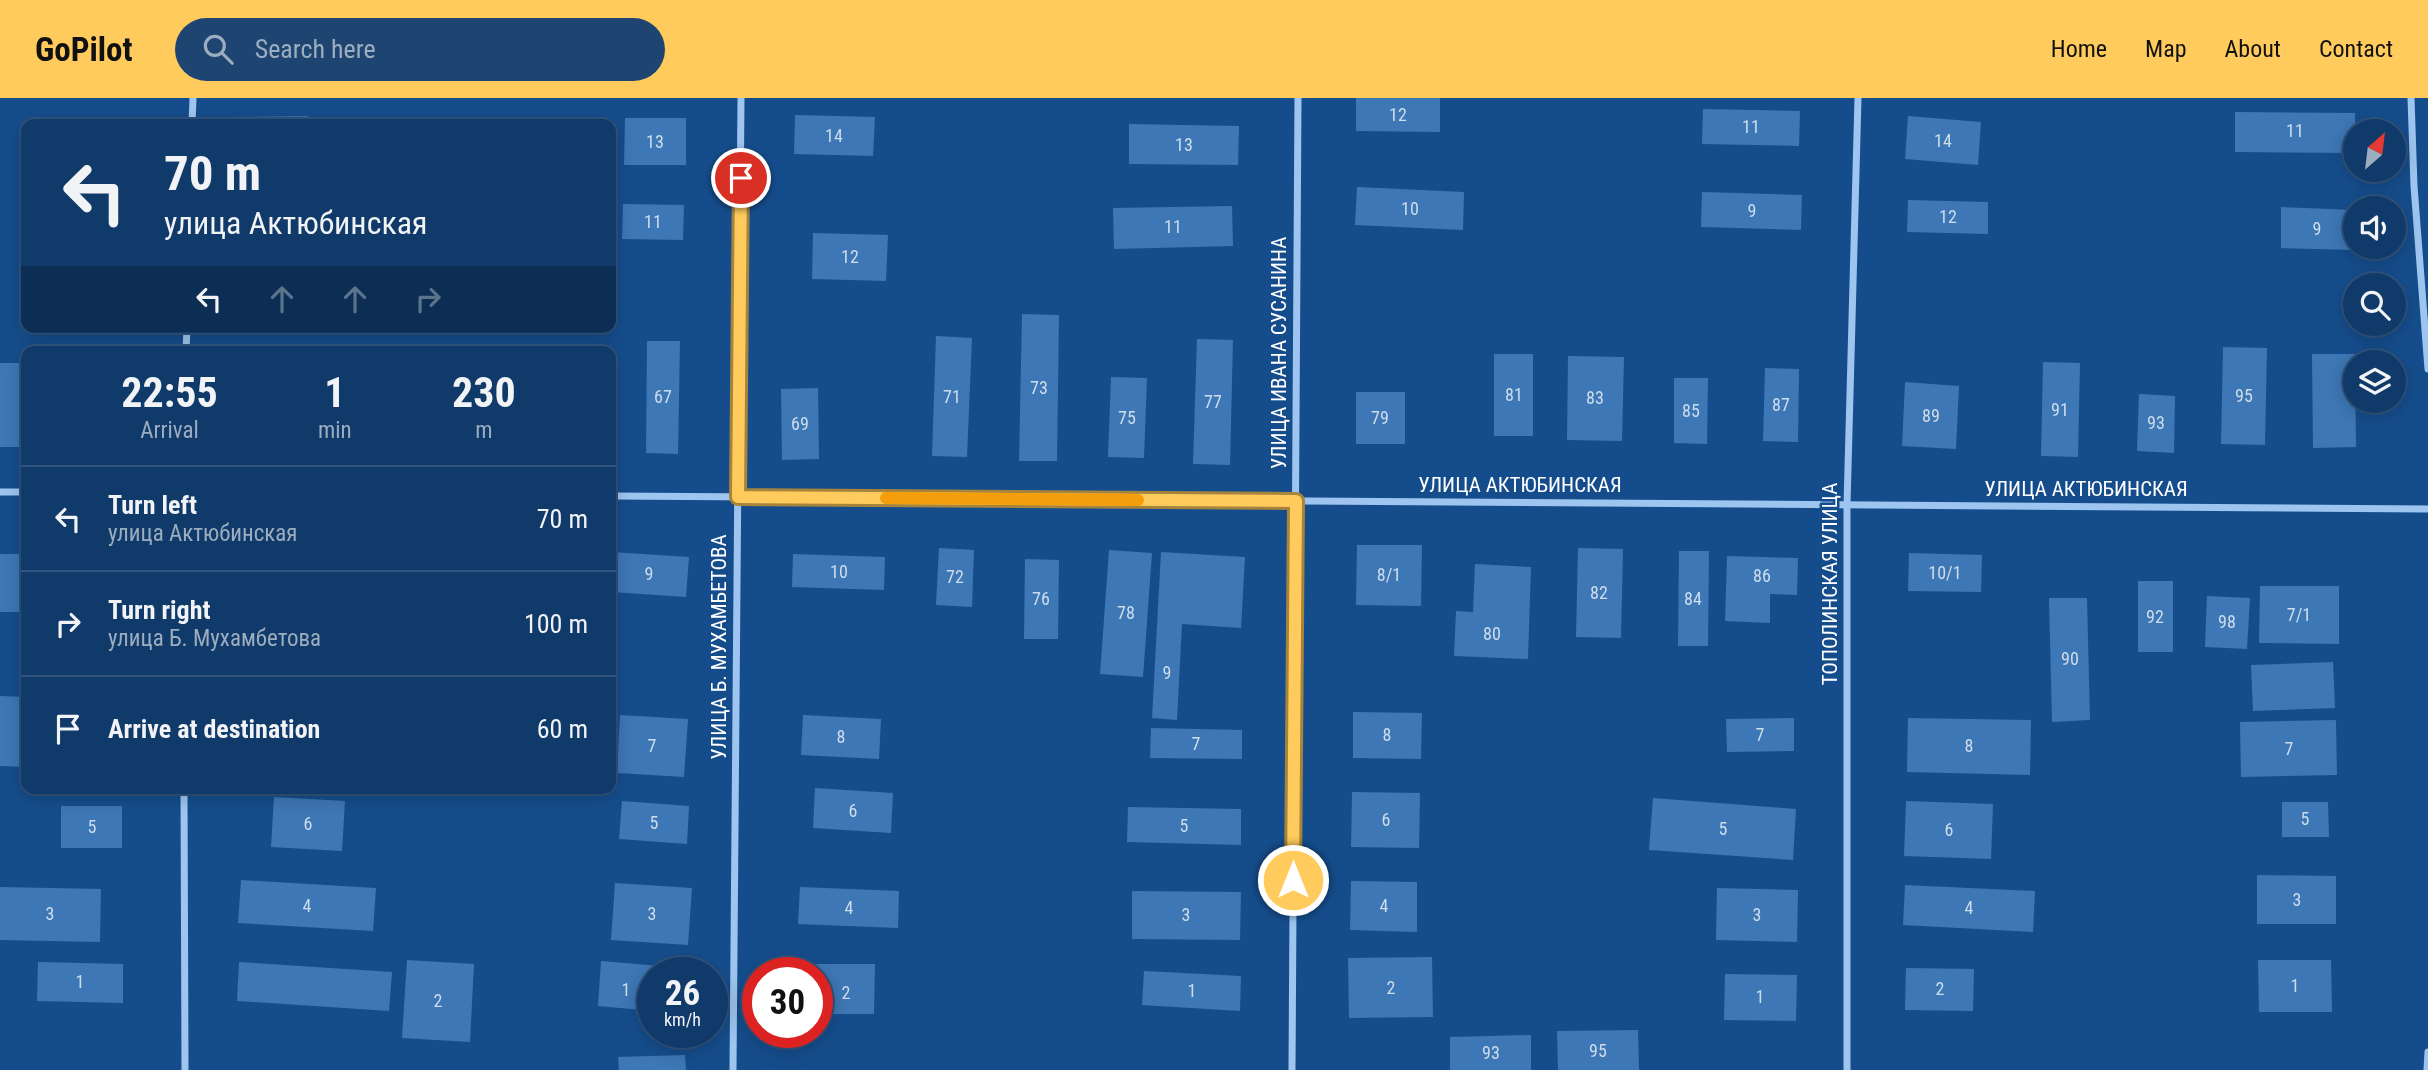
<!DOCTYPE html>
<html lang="en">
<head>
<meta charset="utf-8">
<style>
  body { margin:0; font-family:"Roboto Condensed",sans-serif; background:#1e4571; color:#f1f3f6; height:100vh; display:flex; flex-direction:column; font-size:26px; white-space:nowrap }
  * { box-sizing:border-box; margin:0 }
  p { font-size:23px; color:#9cadc0 }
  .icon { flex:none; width:38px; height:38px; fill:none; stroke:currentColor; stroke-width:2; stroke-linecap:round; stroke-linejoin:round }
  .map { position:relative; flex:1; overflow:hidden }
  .sheet { position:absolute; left:21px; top:248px; width:595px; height:448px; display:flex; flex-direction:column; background:#103a69; border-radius:14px; box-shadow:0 4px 18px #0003,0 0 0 2px #30547d }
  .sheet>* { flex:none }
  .hud { position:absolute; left:21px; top:21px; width:595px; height:214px; border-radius:14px; box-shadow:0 4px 18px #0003,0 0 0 2px #30547d; background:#103a69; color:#f1f3f6; overflow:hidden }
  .needle { width:46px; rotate:28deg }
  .fabs { position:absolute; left:2343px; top:21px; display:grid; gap:14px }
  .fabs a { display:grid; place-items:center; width:63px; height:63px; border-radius:50%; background:#103a69; box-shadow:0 4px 18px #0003,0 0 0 2px #30547d; font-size:35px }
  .speed { position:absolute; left:637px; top:859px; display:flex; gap:14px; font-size:35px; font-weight:700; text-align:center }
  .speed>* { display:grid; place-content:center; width:91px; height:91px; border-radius:50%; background:#103a69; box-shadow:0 4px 18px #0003,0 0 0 2px #30547d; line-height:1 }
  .speed small { font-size:18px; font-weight:400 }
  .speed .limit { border:10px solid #d22; background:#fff; color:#111 }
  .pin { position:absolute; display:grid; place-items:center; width:60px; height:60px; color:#fff; margin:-30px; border:4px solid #fff; border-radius:50%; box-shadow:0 2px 7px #0007 }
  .me { position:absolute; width:77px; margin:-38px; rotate:0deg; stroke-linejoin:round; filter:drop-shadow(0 0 5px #0008) }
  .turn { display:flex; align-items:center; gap:24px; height:147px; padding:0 28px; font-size:32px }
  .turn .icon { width:91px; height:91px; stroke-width:2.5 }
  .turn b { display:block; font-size:49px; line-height:60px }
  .lanes { display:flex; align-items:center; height:66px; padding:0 28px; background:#0003; justify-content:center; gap:35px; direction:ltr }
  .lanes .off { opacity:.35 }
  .eta { display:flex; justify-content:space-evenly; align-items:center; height:119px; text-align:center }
  .eta b { font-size:42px; font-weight:700; line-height:49px }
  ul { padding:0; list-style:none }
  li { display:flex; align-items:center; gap:21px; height:105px; padding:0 28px; border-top:2px solid #30547d }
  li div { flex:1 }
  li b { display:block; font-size:26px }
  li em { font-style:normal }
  header { display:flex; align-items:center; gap:42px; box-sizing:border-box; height:98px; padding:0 35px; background:#ffcb5c; color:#111 }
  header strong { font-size:33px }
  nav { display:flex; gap:38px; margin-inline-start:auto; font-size:24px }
  .search { width:490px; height:63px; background:#1e4571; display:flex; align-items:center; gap:18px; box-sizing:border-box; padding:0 24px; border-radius:38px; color:#9cadc0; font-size:26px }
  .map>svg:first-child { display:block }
  .building { fill:#3d77b5 }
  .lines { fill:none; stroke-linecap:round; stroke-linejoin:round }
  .street { stroke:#9ec5f0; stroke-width:7 }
  .route-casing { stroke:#a6843c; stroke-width:18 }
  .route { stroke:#ffcb5c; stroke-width:12 }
  .slow { stroke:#f59e0b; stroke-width:12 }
  .labels { text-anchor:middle; stroke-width:5; stroke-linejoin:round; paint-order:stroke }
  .number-label { font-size:18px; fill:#ceddec }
  .street-label { font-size:21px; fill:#fff; stroke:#154d8c }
</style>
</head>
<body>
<header>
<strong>GoPilot</strong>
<div class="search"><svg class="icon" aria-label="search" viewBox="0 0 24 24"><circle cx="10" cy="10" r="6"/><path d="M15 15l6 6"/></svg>Search here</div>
<nav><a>Home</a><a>Map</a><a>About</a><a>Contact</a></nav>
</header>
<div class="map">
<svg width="2428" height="972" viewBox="0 0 2428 972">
  <rect width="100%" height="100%" fill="#154d8c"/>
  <g class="building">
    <path d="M1356,0H1440V34L1356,33Z"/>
    <path d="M1703,11L1800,13L1799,48L1702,46Z"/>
    <path d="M2235,14L2355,15L2356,55L2235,54Z"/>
    <path d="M795,17L875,19L873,58L794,56Z"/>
    <path d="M308,18V26H229V19Z"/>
    <path d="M1908,18L1981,24L1978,67L1905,61Z"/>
    <path d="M133,20V26H56V21Z"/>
    <path d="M625,20H686V67H624Z"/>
    <path d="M1129,26L1239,28L1238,67L1129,66Z"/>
    <path d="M1357,89L1464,94L1463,132L1355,127Z"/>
    <path d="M1702,94L1802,97L1801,132L1701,129Z"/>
    <path d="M1908,102L1988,104V136L1907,134Z"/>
    <path d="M623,106L684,107L683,142L622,141Z"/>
    <path d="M1232,108L1233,148L1114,151L1113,110Z"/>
    <path d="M2281,109L2354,112L2353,152L2281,150Z"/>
    <path d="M813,135L888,137L886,183L812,181Z"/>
    <path d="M1022,216L1059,217L1057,363H1019Z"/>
    <path d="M936,238L972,240L967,359L932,358Z"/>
    <path d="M1197,241L1233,242L1230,367L1193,366Z"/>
    <path d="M647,243H680L678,356L646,355Z"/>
    <path d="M2223,249L2267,250L2265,347L2221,346Z"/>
    <path d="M561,250L591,251V254H561Z"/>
    <rect x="1494" y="256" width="39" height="82"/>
    <path d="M2312,256H2355L2356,349L2313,350Z"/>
    <path d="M1568,258L1624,259L1622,343L1567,342Z"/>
    <path d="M2043,264L2080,265L2078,359L2041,358Z"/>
    <rect x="0" y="265" width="26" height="84"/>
    <path d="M1765,270L1799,271L1798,344L1763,343Z"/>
    <path d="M1111,279L1147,280L1144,360L1108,359Z"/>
    <path d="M1674,280H1708L1707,346L1674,345Z"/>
    <path d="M1905,284L1959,288L1956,351L1902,348Z"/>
    <path d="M818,290L819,361L782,362L781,291Z"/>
    <rect x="1356" y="294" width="49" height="52"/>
    <path d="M2139,296L2175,298L2174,355L2137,353Z"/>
    <path d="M1357,447H1422L1421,508L1356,507Z"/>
    <path d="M939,450L974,452L972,509L936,507Z"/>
    <path d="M1578,450L1623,451L1621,540L1576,539Z"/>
    <path d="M1109,452L1152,455L1143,579L1100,576Z"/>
    <path d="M1679,453H1709L1708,548H1678Z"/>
    <path d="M611,454L689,459L686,499L611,494Z"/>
    <path d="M1161,454L1245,459L1241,530L1182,526L1177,622L1152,620Z"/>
    <path d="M1909,455L1982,457L1981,494L1908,493Z"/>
    <rect x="0" y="456" width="26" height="58"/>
    <path d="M793,456L885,459L884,492L792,489Z"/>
    <path d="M1727,458L1798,460L1797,497L1770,496V525L1725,523Z"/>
    <path d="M1025,461L1059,462L1058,541H1024Z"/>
    <path d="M1475,466L1531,469L1528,561L1454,558L1456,513L1473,514Z"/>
    <rect x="2138" y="483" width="35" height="71"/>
    <path d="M2260,488H2339V546L2259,545Z"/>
    <path d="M2207,498L2250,500L2247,551L2205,549Z"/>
    <path d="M2049,500H2087L2090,622L2052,624Z"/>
    <path d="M2333,564L2335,610L2253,613L2251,567Z"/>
    <path d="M0,598L26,599V669L0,668Z"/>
    <path d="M1353,614L1422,615L1421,661L1353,660Z"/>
    <path d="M620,617L688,621L684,679L617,675Z"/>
    <path d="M803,617L881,621L879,661L801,657Z"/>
    <path d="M1794,620V653L1727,654L1726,621Z"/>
    <path d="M1908,620L2031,622L2030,677L1907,674Z"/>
    <path d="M2336,622L2337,677L2241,679L2240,624Z"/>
    <path d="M1151,630L1242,632V661L1150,660Z"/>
    <path d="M815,690L893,695L891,735L813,730Z"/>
    <path d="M1352,694L1420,695L1419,750L1351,749Z"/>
    <path d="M274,699L345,703L342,753L271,749Z"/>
    <path d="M1653,700L1796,711L1793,762L1649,752Z"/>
    <path d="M622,703L689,708L687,746L619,741Z"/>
    <path d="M1906,703L1993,706L1991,761L1904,758Z"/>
    <path d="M2282,704H2328L2329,739H2282Z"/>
    <rect x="61" y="708" width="61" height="42"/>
    <path d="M1128,709L1241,711V747L1127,744Z"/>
    <path d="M2257,777L2336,778V826H2257Z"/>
    <path d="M241,782L376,790L373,833L238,825Z"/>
    <path d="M1351,783L1417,784V834L1350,832Z"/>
    <path d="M615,785L692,790L688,847L611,842Z"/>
    <path d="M1905,787L2035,793L2033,834L1903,827Z"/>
    <path d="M0,789L101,791L100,844L0,842Z"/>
    <path d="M800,789L899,793L898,830L798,826Z"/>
    <path d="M1717,790L1798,792L1797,844L1716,842Z"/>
    <path d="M1132,793L1241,794L1240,842L1132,841Z"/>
    <path d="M1432,859L1433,919L1349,920L1348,860Z"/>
    <path d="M407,862L474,866L470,944L402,940Z"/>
    <path d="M2258,862H2331L2332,914H2259Z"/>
    <path d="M601,863L684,870L683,875H653V913L598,908Z"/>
    <path d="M38,864L123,866V905L37,903Z"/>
    <path d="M239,864L392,874L389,913L237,903Z"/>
    <path d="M790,866H875L874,916H817V875H790Z"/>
    <path d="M1906,870L1974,871L1973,913L1905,912Z"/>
    <path d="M1144,873L1241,878L1240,913L1142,907Z"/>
    <path d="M1725,876L1797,877L1796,923L1724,922Z"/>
    <path d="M1638,932L1639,972H1558L1557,933Z"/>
    <path d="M1531,937V972H1450V939Z"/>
    <path d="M685,957L686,972H619L618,959Z"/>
  </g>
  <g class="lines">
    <g class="street">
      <path d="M2411,0L2414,88L2428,271"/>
      <path d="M192,26L193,0"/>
      <path d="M186,254L187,229"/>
      <path d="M0,394H26"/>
      <path d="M611,398L2428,411"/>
      <path d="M184,691L185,972"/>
      <path d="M733,972L741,0"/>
      <path d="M1292,972L1298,0"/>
      <path d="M1847,972V407L1858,0"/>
      <path d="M2427,972L2428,954"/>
    </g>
  </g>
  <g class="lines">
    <defs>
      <path id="route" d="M741,80L738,399L1296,403L1293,782"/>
    </defs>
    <use href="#route" class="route-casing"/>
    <use href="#route" class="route"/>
    <path class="slow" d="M886,400L1138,402"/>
  </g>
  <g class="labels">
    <g class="number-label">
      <text x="1398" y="23">12</text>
      <text x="1751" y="35">11</text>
      <text x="2295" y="39">11</text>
      <text x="834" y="44">14</text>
      <text x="1943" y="49">14</text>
      <text x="655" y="50">13</text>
      <text x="1184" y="53">13</text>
      <text x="1410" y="117">10</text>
      <text x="1752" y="119">9</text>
      <text x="1948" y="125">12</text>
      <text x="653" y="130">11</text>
      <text x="1173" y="135">11</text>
      <text x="2317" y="137">9</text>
      <text x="850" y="165">12</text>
      <text x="1039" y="296">73</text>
      <text x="1514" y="303">81</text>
      <text x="2244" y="304">95</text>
      <text x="663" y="305">67</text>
      <text x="952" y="305">71</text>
      <text x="1595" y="306">83</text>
      <text x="1213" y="310">77</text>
      <text x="1781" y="313">87</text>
      <text x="2060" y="318">91</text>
      <text x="1691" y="319">85</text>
      <text x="1931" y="324">89</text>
      <text x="1127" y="326">75</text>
      <text x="1380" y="326">79</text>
      <text x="2156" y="331">93</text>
      <text x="800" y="332">69</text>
      <text x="839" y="480">10</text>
      <text x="1945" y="481">10/1</text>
      <text x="649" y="482">9</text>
      <text x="1389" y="483">8/1</text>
      <text x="1762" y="484">86</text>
      <text x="955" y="485">72</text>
      <text x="1599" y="501">82</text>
      <text x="1041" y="507">76</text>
      <text x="1693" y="507">84</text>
      <text x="1126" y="521">78</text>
      <text x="2299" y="523">7/1</text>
      <text x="2155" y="525">92</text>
      <text x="2227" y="530">98</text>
      <text x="1492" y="542">80</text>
      <text x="2070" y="567">90</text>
      <text x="1167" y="581">9</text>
      <text x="1387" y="643">8</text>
      <text x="1760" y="643">7</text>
      <text x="841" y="645">8</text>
      <text x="1196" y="652">7</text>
      <text x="652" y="654">7</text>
      <text x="1969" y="654">8</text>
      <text x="2289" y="657">7</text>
      <text x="853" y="719">6</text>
      <text x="2305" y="727">5</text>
      <text x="1386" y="728">6</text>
      <text x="654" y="731">5</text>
      <text x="308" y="732">6</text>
      <text x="1184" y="734">5</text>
      <text x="92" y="735">5</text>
      <text x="1723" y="737">5</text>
      <text x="1949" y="738">6</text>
      <text x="2297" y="808">3</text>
      <text x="307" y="814">4</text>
      <text x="1384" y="814">4</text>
      <text x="849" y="816">4</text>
      <text x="1969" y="816">4</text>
      <text x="50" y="822">3</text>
      <text x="652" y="822">3</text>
      <text x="1186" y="823">3</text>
      <text x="1757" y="823">3</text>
      <text x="80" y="890">1</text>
      <text x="2295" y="894">1</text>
      <text x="1391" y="896">2</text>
      <text x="1940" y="897">2</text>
      <text x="626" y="898">1</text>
      <text x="1192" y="899">1</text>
      <text x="846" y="901">2</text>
      <text x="1760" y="905">1</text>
      <text x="438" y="909">2</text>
      <text x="1598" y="959">95</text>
      <text x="1491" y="961">93</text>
    </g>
    <g class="street-label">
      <text transform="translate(1279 255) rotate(-90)" y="7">УЛИЦА ИВАНА СУСАНИНА</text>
      <text x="1520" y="394">УЛИЦА АКТЮБИНСКАЯ</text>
      <text x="2086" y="398">УЛИЦА АКТЮБИНСКАЯ</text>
      <text transform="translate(1830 486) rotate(-90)" y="7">ТОПОЛИНСКАЯ УЛИЦА</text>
      <text transform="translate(719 549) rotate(-90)" y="7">УЛИЦА Б. МУХАМБЕТОВА</text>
    </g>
  </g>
</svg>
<div class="fabs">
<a><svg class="needle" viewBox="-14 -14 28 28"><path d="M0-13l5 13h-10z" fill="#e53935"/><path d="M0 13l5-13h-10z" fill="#9cadc0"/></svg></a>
<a><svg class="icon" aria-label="sound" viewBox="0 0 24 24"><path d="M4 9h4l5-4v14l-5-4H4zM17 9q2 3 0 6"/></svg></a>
<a><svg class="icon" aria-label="search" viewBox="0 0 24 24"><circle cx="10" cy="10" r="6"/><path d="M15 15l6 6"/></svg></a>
<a><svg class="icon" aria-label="layers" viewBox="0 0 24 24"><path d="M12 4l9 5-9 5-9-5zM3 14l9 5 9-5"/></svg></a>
</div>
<div class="speed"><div>26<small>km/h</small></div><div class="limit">30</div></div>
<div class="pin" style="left:741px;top:80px;background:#d93025"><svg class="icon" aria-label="arrive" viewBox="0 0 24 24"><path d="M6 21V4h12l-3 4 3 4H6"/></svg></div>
<svg class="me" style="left:1293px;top:782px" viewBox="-20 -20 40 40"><circle r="17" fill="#ffcb5c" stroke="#fff" stroke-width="3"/><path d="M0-11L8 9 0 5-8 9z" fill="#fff"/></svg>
<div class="hud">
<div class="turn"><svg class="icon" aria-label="left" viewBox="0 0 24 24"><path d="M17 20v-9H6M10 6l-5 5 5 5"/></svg><div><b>70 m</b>улица Актюбинская</div></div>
<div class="lanes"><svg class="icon" aria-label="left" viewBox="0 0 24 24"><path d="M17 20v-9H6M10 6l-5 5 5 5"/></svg><svg class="icon off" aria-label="ahead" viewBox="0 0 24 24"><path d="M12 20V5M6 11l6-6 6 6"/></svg><svg class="icon off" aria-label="ahead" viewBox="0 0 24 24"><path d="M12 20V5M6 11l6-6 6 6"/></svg><svg class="icon off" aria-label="right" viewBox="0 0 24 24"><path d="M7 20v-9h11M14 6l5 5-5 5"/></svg></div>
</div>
<section class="sheet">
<div class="eta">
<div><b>22:55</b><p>Arrival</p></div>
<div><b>1</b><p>min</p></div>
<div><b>230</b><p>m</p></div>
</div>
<ul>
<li><svg class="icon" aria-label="left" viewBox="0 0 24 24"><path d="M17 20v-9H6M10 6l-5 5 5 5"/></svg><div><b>Turn left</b><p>улица Актюбинская</p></div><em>70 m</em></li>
<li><svg class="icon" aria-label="right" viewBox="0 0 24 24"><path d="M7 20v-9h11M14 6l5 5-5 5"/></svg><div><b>Turn right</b><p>улица Б. Мухамбетова</p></div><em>100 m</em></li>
<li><svg class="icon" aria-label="arrive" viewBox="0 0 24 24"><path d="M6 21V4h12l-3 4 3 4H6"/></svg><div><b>Arrive at destination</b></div><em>60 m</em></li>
</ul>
</section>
</div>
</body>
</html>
